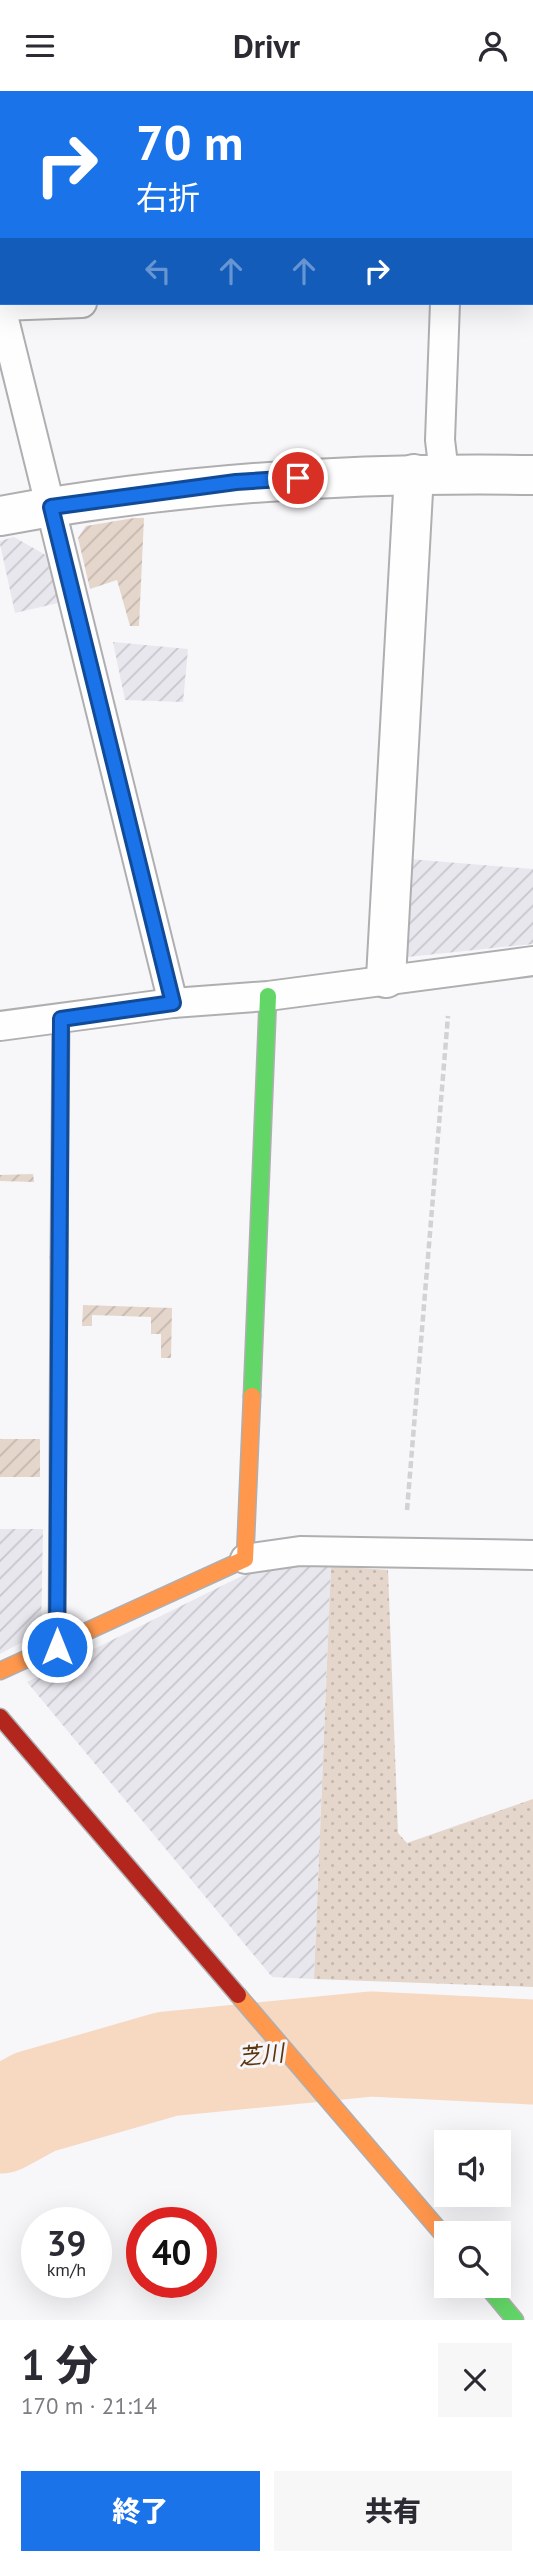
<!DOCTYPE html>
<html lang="ja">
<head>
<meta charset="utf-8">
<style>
  body { margin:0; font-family:"PT Sans","Noto Sans JP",sans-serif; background:#f7f7f7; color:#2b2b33; height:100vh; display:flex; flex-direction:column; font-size:26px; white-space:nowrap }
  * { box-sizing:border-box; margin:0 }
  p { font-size:23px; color:#7c7c81 }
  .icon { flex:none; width:38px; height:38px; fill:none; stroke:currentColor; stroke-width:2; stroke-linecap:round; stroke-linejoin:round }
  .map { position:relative; height:2229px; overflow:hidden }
  .side { display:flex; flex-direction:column; background:#fff; flex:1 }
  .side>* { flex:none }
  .guide { position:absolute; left:0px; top:0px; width:534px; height:214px; box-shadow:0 7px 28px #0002; background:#1a73e8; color:#fff; overflow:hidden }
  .controls { position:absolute; left:434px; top:2039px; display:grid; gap:14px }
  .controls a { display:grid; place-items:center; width:77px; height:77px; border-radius:0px; background:#fff; box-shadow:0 7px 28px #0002; font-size:35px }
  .speed { position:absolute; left:21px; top:2116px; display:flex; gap:14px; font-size:35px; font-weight:700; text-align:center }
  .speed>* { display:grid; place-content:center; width:91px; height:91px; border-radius:50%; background:#fff; box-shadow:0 7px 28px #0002; line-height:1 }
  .speed small { font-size:18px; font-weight:400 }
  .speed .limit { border:10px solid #d22; background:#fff; color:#111 }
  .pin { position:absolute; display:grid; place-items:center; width:60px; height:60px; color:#fff; margin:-30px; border:4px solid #fff; border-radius:50%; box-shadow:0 2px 7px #0007 }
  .me { position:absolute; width:77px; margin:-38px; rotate:0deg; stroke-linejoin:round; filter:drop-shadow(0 0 5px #0008) }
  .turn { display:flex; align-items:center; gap:24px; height:147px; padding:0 21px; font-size:32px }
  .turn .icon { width:91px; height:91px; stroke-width:2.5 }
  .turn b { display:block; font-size:49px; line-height:60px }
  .lanes { display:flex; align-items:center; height:66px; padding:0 21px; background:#0003; justify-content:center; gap:35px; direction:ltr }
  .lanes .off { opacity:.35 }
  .round { display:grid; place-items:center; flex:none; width:74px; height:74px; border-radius:0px; background:#f7f7f7 }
  .overview { display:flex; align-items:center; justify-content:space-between; height:119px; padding:0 21px }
  h1 { font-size:42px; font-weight:800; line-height:52px }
  .button { display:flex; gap:14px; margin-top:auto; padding:14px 21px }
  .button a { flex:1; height:80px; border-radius:0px; background:#1a73e8; color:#fff; font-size:28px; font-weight:800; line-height:80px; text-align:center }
  .button a+a { background:#f7f7f7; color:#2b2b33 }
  header { display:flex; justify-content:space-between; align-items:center; height:91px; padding:0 21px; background:#fff; font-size:32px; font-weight:800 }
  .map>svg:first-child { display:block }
  .industrial { fill:url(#industrial-furrows) }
  .grass { fill:url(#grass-dots) }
  .garden { fill:url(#garden-furrows) }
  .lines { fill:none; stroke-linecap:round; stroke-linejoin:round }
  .river { stroke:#f7d9c2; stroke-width:105 }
  .lane-casing { stroke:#afaeb0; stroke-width:32 }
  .street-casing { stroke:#afaeb0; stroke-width:42 }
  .fast-casing { stroke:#afaeb0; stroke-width:19 }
  .slow-casing { stroke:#afaeb0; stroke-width:19 }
  .jam-casing { stroke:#afaeb0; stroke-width:19 }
  .path { stroke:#d2d2d4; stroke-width:4.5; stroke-dasharray:7 3.5; stroke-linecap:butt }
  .lane { stroke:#fefefe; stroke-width:28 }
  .street { stroke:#fefefe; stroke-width:38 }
  .fast { stroke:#63d668; stroke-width:16 }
  .slow { stroke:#ff974d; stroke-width:16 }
  .jam { stroke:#b3261e; stroke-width:16 }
  .route-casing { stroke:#114b97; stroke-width:18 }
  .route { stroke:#1a73e8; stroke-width:12 }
  .labels { text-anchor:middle; stroke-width:6; stroke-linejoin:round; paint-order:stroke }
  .water-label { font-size:23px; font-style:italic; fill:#5c350c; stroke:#f6f5fa }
</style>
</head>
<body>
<header><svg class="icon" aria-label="menu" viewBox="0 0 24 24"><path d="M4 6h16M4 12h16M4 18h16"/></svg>Drivr<svg class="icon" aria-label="person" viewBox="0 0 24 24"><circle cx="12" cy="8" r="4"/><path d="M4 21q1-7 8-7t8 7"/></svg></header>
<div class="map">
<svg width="533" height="2229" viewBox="0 0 533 2229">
  <defs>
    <pattern id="industrial-furrows" width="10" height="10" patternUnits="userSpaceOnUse" patternTransform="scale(1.75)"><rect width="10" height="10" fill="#e9e7ee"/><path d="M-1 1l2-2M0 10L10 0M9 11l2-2" fill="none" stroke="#c7c6cc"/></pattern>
    <pattern id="grass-dots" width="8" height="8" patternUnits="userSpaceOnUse" patternTransform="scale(1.75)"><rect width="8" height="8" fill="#e5d6cc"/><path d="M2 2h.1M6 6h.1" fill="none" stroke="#c4b7af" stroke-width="1.8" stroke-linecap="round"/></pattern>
    <pattern id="garden-furrows" width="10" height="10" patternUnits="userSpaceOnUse" patternTransform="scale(1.75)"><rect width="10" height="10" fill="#e5d6cc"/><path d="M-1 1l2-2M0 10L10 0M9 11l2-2" fill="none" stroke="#c4b7af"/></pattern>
  </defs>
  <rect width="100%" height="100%" fill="#f7f6f9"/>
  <g class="industrial">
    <path d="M14,446L49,466L58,512L15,522L0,453V450Z"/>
    <path d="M113,551L188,558L183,611L125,609Z"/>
    <path d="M409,768L533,778V853L407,866L402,858Z"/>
    <path d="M0,1438H43L41,1541L0,1563Z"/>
    <path d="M264,1474L331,1475L314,1888L272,1886L27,1591Z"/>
  </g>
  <path class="grass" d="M331,1475L388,1479L398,1742L407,1752L533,1708V1896L314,1888Z"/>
  <g class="garden">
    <path d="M134,427H144L139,535H130L117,489L90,498L78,447L86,435Z"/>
    <path d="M33,1083L34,1091L0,1090V1084Z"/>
    <path d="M83,1214L172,1217L171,1267H161V1243H151V1226L92,1224V1235H82Z"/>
    <rect x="0" y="1348" width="40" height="38"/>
  </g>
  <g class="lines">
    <path class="river" d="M0,2030L35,2011L167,1973L371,1953L533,1961"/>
    <defs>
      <g id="lane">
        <path d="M476,2V0"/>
        <path d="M0,35H2"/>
        <path d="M0,212L173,912"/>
        <path d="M1,215L82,212"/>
        <path d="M444,382L440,349L445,212"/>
        <path d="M0,935L173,912L268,905L533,870"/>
        <path d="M245,1468L300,1460L533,1464"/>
      </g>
      <g id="street">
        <path d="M0,425C176,392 354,381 533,384"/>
        <path d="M386,887L414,383"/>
      </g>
      <g id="fast">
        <path d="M252,1305L268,905"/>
        <path d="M57,1556L59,1166"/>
        <path d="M486,2194L515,2229"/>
      </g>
      <g id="slow">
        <path d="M0,1580L245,1468L252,1305"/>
        <path d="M238,1904L446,2147"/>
      </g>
      <g id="jam">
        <path d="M59,1166L61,928"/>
        <path d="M0,1626L238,1904"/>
      </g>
    </defs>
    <use href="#lane" class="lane-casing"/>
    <use href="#street" class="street-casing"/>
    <use href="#fast" class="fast-casing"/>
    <use href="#slow" class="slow-casing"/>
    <use href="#jam" class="jam-casing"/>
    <path class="path" d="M407,1419L448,925"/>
    <use href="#lane" class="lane"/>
    <use href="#street" class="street"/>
    <use href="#fast" class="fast"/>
    <use href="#slow" class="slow"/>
    <use href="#jam" class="jam"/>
  </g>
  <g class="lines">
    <defs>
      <path id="route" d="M57,1556L61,928L173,912L51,416L236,391L298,387"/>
    </defs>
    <use href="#route" class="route-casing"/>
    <use href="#route" class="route"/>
  </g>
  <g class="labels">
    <g class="water-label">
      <text transform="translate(261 1964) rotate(-6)" y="8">芝川</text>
    </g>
  </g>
</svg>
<div class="controls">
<a><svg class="icon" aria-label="sound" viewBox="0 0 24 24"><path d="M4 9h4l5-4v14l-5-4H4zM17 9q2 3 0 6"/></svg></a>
<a><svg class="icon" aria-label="search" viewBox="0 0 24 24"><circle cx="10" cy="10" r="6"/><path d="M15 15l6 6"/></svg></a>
</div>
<div class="speed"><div>39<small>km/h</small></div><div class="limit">40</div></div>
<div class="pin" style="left:298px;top:387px;background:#d93025"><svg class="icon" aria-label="arrive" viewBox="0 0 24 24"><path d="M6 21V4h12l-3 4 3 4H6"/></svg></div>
<svg class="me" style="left:57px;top:1556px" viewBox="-20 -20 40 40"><circle r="17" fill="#1a73e8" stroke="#fff" stroke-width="3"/><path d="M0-11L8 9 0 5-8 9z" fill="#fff"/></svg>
<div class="guide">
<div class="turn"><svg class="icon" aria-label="right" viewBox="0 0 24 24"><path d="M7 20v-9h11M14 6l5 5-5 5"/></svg><div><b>70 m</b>右折</div></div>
<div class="lanes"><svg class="icon off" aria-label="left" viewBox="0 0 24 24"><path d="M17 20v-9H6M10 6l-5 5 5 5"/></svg><svg class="icon off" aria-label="ahead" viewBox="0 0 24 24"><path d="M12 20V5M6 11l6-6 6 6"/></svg><svg class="icon off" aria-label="ahead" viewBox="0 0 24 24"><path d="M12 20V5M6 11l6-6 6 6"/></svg><svg class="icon" aria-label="right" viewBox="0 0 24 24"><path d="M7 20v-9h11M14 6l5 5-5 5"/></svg></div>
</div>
</div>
<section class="side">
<div class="overview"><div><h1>1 分</h1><p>170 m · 21:14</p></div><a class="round"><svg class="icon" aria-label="close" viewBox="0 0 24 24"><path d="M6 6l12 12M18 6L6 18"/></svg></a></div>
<div class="button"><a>終了</a><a>共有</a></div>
</section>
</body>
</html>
